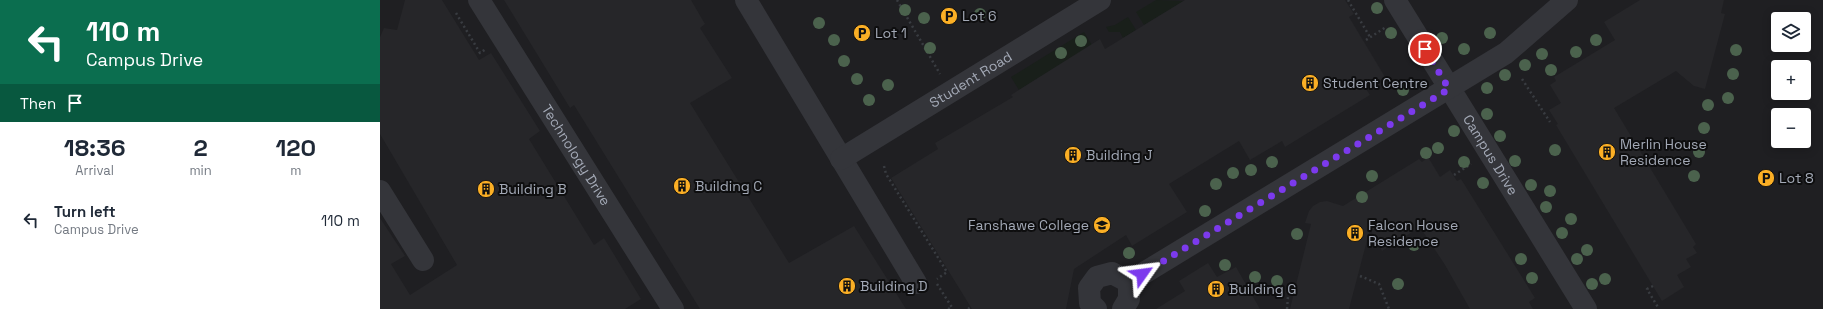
<!DOCTYPE html>
<html lang="en">
<head>
<meta charset="utf-8">
<style>
  body { margin:0; font-family:"Space Grotesk",sans-serif; background:#f6f6f7; color:#1f2937; height:100vh; display:flex; flex-direction:column; font-size:15px; white-space:nowrap }
  * { box-sizing:border-box; margin:0 }
  p { font-size:13px; color:#747a83 }
  .icon { flex:none; width:22px; height:22px; fill:none; stroke:currentColor; stroke-width:2; stroke-linecap:round; stroke-linejoin:round }
  .map { position:relative; flex:1; overflow:hidden }
  .side { display:flex; flex-direction:column; background:#fff; width:380px }
  .side>* { flex:none }
  .banner { background:#0b6e4f; color:#fff; overflow:hidden }
  .tools { position:absolute; left:1391px; top:12px; display:grid; gap:8px }
  .tools a { display:grid; place-items:center; width:40px; height:40px; border-radius:4px; background:#fff; box-shadow:0 2px 10px #0003; font-size:20px }
  .pin { position:absolute; display:grid; place-items:center; width:34px; height:34px; color:#fff; margin:-17px; border:2px solid #fff; border-radius:50%; box-shadow:0 1px 4px #0007 }
  .me { position:absolute; width:44px; margin:-22px; rotate:59deg; stroke-linejoin:round; filter:drop-shadow(0 0 3px #0008) }
  .turn { display:flex; align-items:center; gap:14px; height:84px; padding:0 20px; font-size:18px }
  .turn .icon { width:52px; height:52px; stroke-width:2.5 }
  .turn b { display:block; font-size:28px; line-height:34px }
  .then { display:flex; align-items:center; height:38px; padding:0 20px; background:#0003; gap:8px; font-size:15px }
  .eta { display:flex; justify-content:space-evenly; align-items:center; height:68px; text-align:center }
  .eta b { font-size:24px; font-weight:800; line-height:28px }
  ul { padding:0; list-style:none }
  li { display:flex; align-items:center; gap:12px; height:60px; padding:0 20px }
  li div { flex:1 }
  li b { display:block; font-size:15px }
  li em { font-style:normal }
  main { display:flex; flex:1; min-height:0 }
  .map>svg:first-child { display:block }
  .built { fill:#1f1f22; fill-rule:evenodd }
  .green { fill:#191f1a }
  .building { fill:#262629 }
  .lines { fill:none; stroke-linecap:round; stroke-linejoin:round }
  .path { stroke:#393c41; stroke-width:2.5; stroke-dasharray:2 3; stroke-linecap:butt }
  .minor { stroke:#34353a; stroke-width:22 }
  .tree { fill:#4b624d }
  .route { stroke:#7c3aed; stroke-width:7; stroke-dasharray:0 12.6 }
  .labels { text-anchor:middle; stroke-width:4; stroke-linejoin:round; paint-order:stroke }
  .poi-label { font-size:14px; fill:#a3a9b6; stroke:#0e0e0f; text-anchor:start }
  .street-label { font-size:14px; fill:#a3a9b6; stroke:#0e0e0f }
</style>
</head>
<body>
<main>
<section class="side">
<div class="banner">
<div class="turn"><svg class="icon" aria-label="left" viewBox="0 0 24 24"><path d="M17 20v-9H6M10 6l-5 5 5 5"/></svg><div><b>110 m</b>Campus Drive</div></div>
<div class="then">Then<svg class="icon" aria-label="arrive" viewBox="0 0 24 24"><path d="M6 21V4h12l-3 4 3 4H6"/></svg></div>
</div>
<div class="eta">
<div><b>18:36</b><p>Arrival</p></div>
<div><b>2</b><p>min</p></div>
<div><b>120</b><p>m</p></div>
</div>
<ul>
<li><svg class="icon" aria-label="left" viewBox="0 0 24 24"><path d="M17 20v-9H6M10 6l-5 5 5 5"/></svg><div><b>Turn left</b><p>Campus Drive</p></div><em>110 m</em></li>
</ul>
</section>
<div class="map">
<svg width="1443" height="309" viewBox="0 0 1443 309">
  <rect width="100%" height="100%" fill="#131315"/>
  <path class="built" d="M0,0H1443V309H0ZM1398,19H1424V45H1398ZM1398,67H1424V93H1398ZM1398,115H1424V141H1398Z"/>
  <g class="green">
    <path d="M776,0L804,1L764,25L756,12Z"/>
    <path d="M748,17L756,30L743,38L740,32H729L726,27L735,25Z"/>
    <path d="M704,32L712,45L639,90L631,77Z"/>
  </g>
  <g class="building">
    <path d="M25,0H62L99,60L111,53L160,131L149,139L214,245L224,238L261,299L245,309H0V218L25,256L11,264L30,295L77,265L0,134V37L4,28L17,30Z"/>
    <path d="M124,0H311L325,24L320,28L352,78L310,103L409,263L474,226L526,309H320L194,105L190,108Z"/>
    <path d="M805,0H965L974,14L969,17L1005,77L986,89L990,95L905,147L902,141L870,160L859,141L789,184L807,212L752,246L746,235L694,269L686,309H592L511,178L558,149L555,143L633,97L631,95L720,39L725,49Z"/>
    <path d="M1260,0H1344L1341,13L1345,14L1325,89L1314,86L1296,71L1234,108L1316,244L1313,247L1317,253L1306,259L1311,267L1297,275L1304,287L1282,301L1176,125L1178,124L1169,110L1181,103L1170,85L1176,81L1174,77L1235,40L1224,22Z"/>
    <path d="M1048,157L1060,177L1070,170L1077,181L1081,179L1155,298L1149,302L1153,309H1090L1065,265L1040,227L1002,251L990,229L969,309H910L931,224L925,223L929,211L933,206L940,202L947,201L963,206L1039,159L1042,162Z"/>
    <path d="M828,263L837,277L856,267L880,309H776L805,291L799,281Z"/>
  </g>
  <g class="lines">
    <g class="path">
      <path d="M517,0L560,74"/>
      <path d="M968,0L990,37"/>
      <path d="M76,13L100,53L106,49"/>
      <path d="M986,40L1006,27"/>
      <path d="M1142,79L1170,122"/>
      <path d="M504,166L506,174L567,272L557,279"/>
      <path d="M1074,175L1091,164"/>
      <path d="M980,276L999,284L1009,309"/>
      <path d="M557,284L573,309"/>
      <path d="M1273,286L1267,289L1279,309"/>
      <path d="M568,309L572,307"/>
      <path d="M588,309L591,307"/>
      <path d="M907,309L909,284"/>
    </g>
    <g class="minor">
      <path id="s1" d="M99,0L293,309"/>
      <path d="M366,0L536,283"/>
      <path id="s2" d="M1015,0L1206,309"/>
      <path id="s3" d="M461,159L720,0"/>
      <path d="M0,191L43,260"/>
      <path d="M749,282L1126,53L1187,0"/>
      <path d="M716,309L710,303L709,288L717,277L732,273L749,282"/>
      <path d="M743,309L749,299V282"/>
    </g>
  </g>
  <g class="tree">
    <circle cx="997" cy="8" r="6"/>
    <circle cx="525" cy="10" r="6"/>
    <circle cx="600" cy="14" r="6"/>
    <circle cx="544" cy="18" r="6"/>
    <circle cx="439" cy="23" r="6"/>
    <circle cx="1011" cy="33" r="6"/>
    <circle cx="1110" cy="33" r="6"/>
    <circle cx="1062" cy="38" r="6"/>
    <circle cx="454" cy="40" r="6"/>
    <circle cx="1216" cy="40" r="6"/>
    <circle cx="701" cy="41" r="6"/>
    <circle cx="550" cy="48" r="6"/>
    <circle cx="1084" cy="49" r="6"/>
    <circle cx="1356" cy="50" r="6"/>
    <circle cx="1196" cy="52" r="6"/>
    <circle cx="681" cy="53" r="6"/>
    <circle cx="1162" cy="54" r="6"/>
    <circle cx="464" cy="61" r="6"/>
    <circle cx="1145" cy="65" r="6"/>
    <circle cx="1171" cy="70" r="6"/>
    <circle cx="1353" cy="74" r="6"/>
    <circle cx="1125" cy="75" r="6"/>
    <circle cx="477" cy="79" r="6"/>
    <circle cx="508" cy="85" r="6"/>
    <circle cx="1107" cy="88" r="6"/>
    <circle cx="1023" cy="90" r="6"/>
    <circle cx="1348" cy="98" r="6"/>
    <circle cx="489" cy="100" r="6"/>
    <circle cx="1328" cy="105" r="6"/>
    <circle cx="1107" cy="114" r="6"/>
    <circle cx="1324" cy="128" r="6"/>
    <circle cx="1074" cy="131" r="6"/>
    <circle cx="1120" cy="136" r="6"/>
    <circle cx="1058" cy="148" r="6"/>
    <circle cx="1175" cy="150" r="6"/>
    <circle cx="1319" cy="152" r="6"/>
    <circle cx="1046" cy="153" r="6"/>
    <circle cx="1135" cy="161" r="6"/>
    <circle cx="892" cy="162" r="6"/>
    <circle cx="1084" cy="162" r="6"/>
    <circle cx="871" cy="170" r="6"/>
    <circle cx="853" cy="173" r="6"/>
    <circle cx="992" cy="176" r="6"/>
    <circle cx="1314" cy="176" r="6"/>
    <circle cx="1103" cy="183" r="6"/>
    <circle cx="836" cy="184" r="6"/>
    <circle cx="1151" cy="185" r="6"/>
    <circle cx="1170" cy="191" r="6"/>
    <circle cx="982" cy="197" r="6"/>
    <circle cx="1166" cy="207" r="6"/>
    <circle cx="825" cy="211" r="6"/>
    <circle cx="1191" cy="219" r="6"/>
    <circle cx="1182" cy="233" r="6"/>
    <circle cx="917" cy="234" r="6"/>
    <circle cx="1034" cy="245" r="6"/>
    <circle cx="1207" cy="250" r="6"/>
    <circle cx="749" cy="253" r="6"/>
    <circle cx="1141" cy="259" r="6"/>
    <circle cx="1197" cy="259" r="6"/>
    <circle cx="845" cy="265" r="6"/>
    <circle cx="875" cy="277" r="6"/>
    <circle cx="1152" cy="278" r="6"/>
    <circle cx="1225" cy="279" r="6"/>
    <circle cx="897" cy="281" r="6"/>
    <circle cx="1018" cy="284" r="6"/>
    <circle cx="1212" cy="284" r="6"/>
  </g>
  <g class="lines">
    <path class="route" d="M762,274L1069,89L1045,49"/>
  </g>
  <defs>
    <symbol id="parking-disc" viewBox="-11 -11 22 22"><circle r="9.5" fill="#fbaf25" stroke="#0e0e0f"/><path d="M-3.5-5.5H1a3.5 3.5 0 0 1 0 7H-1V5.5H-3.5ZM-1-3.4V-.6H.8a1.4 1.4 0 0 0 0-2.8Z" fill="#111"/></symbol>
    <symbol id="building-disc" viewBox="-11 -11 22 22"><circle r="9.5" fill="#fbaf25" stroke="#0e0e0f"/><path d="M-4-6H4V6H1V3H-1V6H-4ZM-2.5-4.3h1.7v1.8h-1.7ZM.8-4.3h1.7v1.8H.8ZM-2.5-1h1.7V.8h-1.7ZM.8-1h1.7V.8H.8Z" fill="#111"/></symbol>
    <symbol id="university-disc" viewBox="-11 -11 22 22"><circle r="9.5" fill="#fbaf25" stroke="#0e0e0f"/><path d="M0-5L7-2L0 1L-7-2ZM-4 1L0 2.5L4 1V4Q0 6-4 4Z" fill="#111"/></symbol>
  </defs>
  <g fill-rule="evenodd">
    <use href="#parking-disc" x="559" y="6" width="20" height="20"/>
    <use href="#parking-disc" x="472" y="23" width="20" height="20"/>
    <use href="#building-disc" x="920" y="73" width="20" height="20"/>
    <use href="#building-disc" x="1217" y="142" width="20" height="20"/>
    <use href="#building-disc" x="683" y="145" width="20" height="20"/>
    <use href="#parking-disc" x="1376" y="168" width="20" height="20"/>
    <use href="#building-disc" x="292" y="176" width="20" height="20"/>
    <use href="#building-disc" x="96" y="179" width="20" height="20"/>
    <use href="#university-disc" x="712" y="215" width="20" height="20"/>
    <use href="#building-disc" x="965" y="223" width="20" height="20"/>
    <use href="#building-disc" x="457" y="276" width="20" height="20"/>
    <use href="#building-disc" x="826" y="279" width="20" height="20"/>
  </g>
  <g class="labels">
    <g class="poi-label">
      <text x="582" y="21">Lot 6</text>
      <text x="495" y="38">Lot 1</text>
      <text x="943" y="88">Student Centre</text>
      <text x="1240" y="149">Merlin House<tspan x="1240" dy="16">Residence</tspan></text>
      <text x="706" y="160">Building J</text>
      <text x="1399" y="183">Lot 8</text>
      <text x="315" y="191">Building C</text>
      <text x="119" y="194">Building B</text>
      <text x="709" y="230" text-anchor="end">Fanshawe College</text>
      <text x="988" y="230">Falcon House<tspan x="988" dy="16">Residence</tspan></text>
      <text x="480" y="291">Building D</text>
      <text x="849" y="294">Building G</text>
    </g>
    <g class="street-label">
      <text dy="5" stroke="none"><textPath href="#s3" startOffset="152">Student Road</textPath></text>
      <text dy="5" stroke="none"><textPath href="#s1" startOffset="183">Technology Drive</textPath></text>
      <text dy="5" stroke="none"><textPath href="#s2" startOffset="182">Campus Drive</textPath></text>
    </g>
  </g>
</svg>
<div class="tools">
<a><svg class="icon" aria-label="layers" viewBox="0 0 24 24"><path d="M12 4l9 5-9 5-9-5zM3 14l9 5 9-5"/></svg></a>
<a>+</a>
<a>−</a>
</div>
<div class="pin" style="left:1045px;top:49px;background:#d93025"><svg class="icon" aria-label="arrive" viewBox="0 0 24 24"><path d="M6 21V4h12l-3 4 3 4H6"/></svg></div>
<svg class="me" style="left:762px;top:274px" viewBox="-20 -20 40 40"><path d="M0-17L14 15 0 8-14 15z" fill="#7c3aed" stroke="#fff" stroke-width="4"/></svg>
</div>
</main>
</body>
</html>
